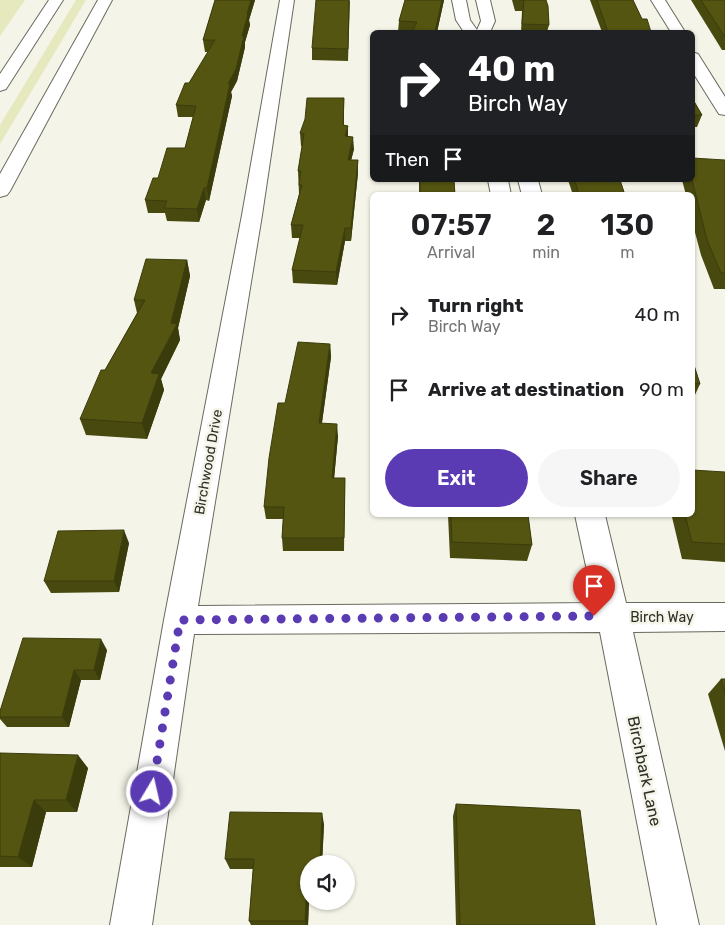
<!DOCTYPE html>
<html lang="en">
<head>
<meta charset="utf-8">
<style>
  body { margin:0; font-family:Rubik,sans-serif; background:#f6f6f6; color:#202124; height:100vh; display:flex; flex-direction:column; font-size:19px; white-space:nowrap }
  * { box-sizing:border-box; margin:0 }
  p { font-size:16px; color:#757577 }
  .icon { flex:none; width:28px; height:28px; fill:none; stroke:currentColor; stroke-width:2; stroke-linecap:round; stroke-linejoin:round }
  .map { position:relative; flex:1; overflow:hidden }
  .panel { position:absolute; left:370px; top:192px; width:325px; height:325px; display:flex; flex-direction:column; background:#fff; border-radius:8px; box-shadow:0 1px 4px #0004 }
  .panel>* { flex:none }
  .guide { position:absolute; left:370px; top:30px; width:325px; height:152px; border-radius:8px; box-shadow:0 1px 4px #0004; background:#202124; color:#fff; overflow:hidden }
  .fabs { position:absolute; left:300px; top:855px; display:grid; gap:10px }
  .fabs a { display:grid; place-items:center; width:55px; height:55px; border-radius:50%; background:#fff; box-shadow:0 1px 4px #0004; font-size:25px }
  .pin { position:absolute; display:grid; place-items:center; width:42px; height:42px; color:#fff; margin:-51px -21px; border-radius:50% 50% 50% 0; rotate:-45deg; box-shadow:0 0 5px #0007 }
  .pin .icon { rotate:45deg }
  .me { position:absolute; width:55px; margin:-28px; rotate:9deg; stroke-linejoin:round; filter:drop-shadow(0 0 4px #0008) }
  .turn { display:flex; align-items:center; gap:18px; height:105px; padding:0 15px; font-size:22px }
  .turn .icon { width:65px; height:65px; stroke-width:2.5 }
  .turn b { display:block; font-size:35px; line-height:42px }
  .then { display:flex; align-items:center; height:48px; padding:0 15px; background:#0003; gap:10px; font-size:19px }
  .eta { display:flex; justify-content:space-evenly; align-items:center; height:85px; text-align:center }
  .eta b { font-size:30px; font-weight:600; line-height:35px }
  .action { display:flex; gap:10px; margin-top:auto; padding:10px 15px }
  .action a { flex:1; height:58px; border-radius:30px; background:#5b3bb3; color:#fff; font-size:20px; font-weight:600; line-height:58px; text-align:center }
  .action a+a { background:#f6f6f6; color:#202124 }
  ul { padding:0; list-style:none }
  li { display:flex; align-items:center; gap:15px; height:75px; padding:0 15px }
  li div { flex:1 }
  li b { display:block; font-size:19px }
  li em { font-style:normal }
  .map>svg:first-child { display:block }
  .green { fill:#e6e8bd }
  .lines { fill:none; stroke-linecap:round; stroke-linejoin:round }
  .minor-casing { stroke:#6a6a5f; stroke-width:2 }
  .motorway-casing { stroke:#6a6a5f; stroke-width:2 }
  .minor { fill:#fff; fill-rule:evenodd }
  .motorway { fill:#fff; fill-rule:evenodd }
  .wall { fill:#48490f }
  .shaded-wall { fill:#3b3c0c }
  .building { fill:#545511; stroke:#3b3c0c }
  .route { stroke:#5b3bb3; stroke-width:9; stroke-dasharray:0 16.2 }
  .labels { text-anchor:middle; stroke-width:5; stroke-linejoin:round; paint-order:stroke }
  .street-label { font-size:14px; fill:#2e2e29; stroke:#f4f4e8 }
  .near-street-label { font-size:16px; fill:#2e2e29; stroke:#f4f4e8 }
</style>
</head>
<body>
<div class="map">
<svg width="725" height="925" viewBox="0 0 725 925">
  <rect width="100%" height="100%" fill="#f4f4e8"/>
  <g class="green">
    <path d="M0,0H25L0,36Z"/>
    <path d="M76,0H86L0,144V125Z"/>
  </g>
  <g class="lines">
    <defs>
      <g id="minor">
        <path d="M280,0H294L262,215L198,606L594,603L575,515H605L626,603H725V631L633,632L699,925H657L600,632L194,634L152,925H110L164,620L242,215Z"/>
        <path d="M452,0H466L470,20L477,30L481,21L476,0H490L495,21L490,32H464L456,20Z"/>
        <path d="M651,0H665L685,32H671Z"/>
        <path d="M692,52L698,54L725,97V115L719,114L692,71Z"/>
        <path d="M488,180H508L511,195H491Z"/>
        <path d="M518,180H538L542,195H522Z"/>
      </g>
      <g id="motorway">
        <path d="M49,0H63L6,89L0,91V74Z"/>
        <path d="M98,0H112L10,191L7,195L0,197V174Z"/>
      </g>
    </defs>
    <use href="#minor" class="minor-casing"/>
    <use href="#motorway" class="motorway-casing"/>
    <use href="#minor" class="minor"/>
    <use href="#motorway" class="motorway"/>
  </g>
  <g class="wall">
    <path d="M215,0H255L249,20L250,25L245,42V47L237,81L231,92L232,96L209,201L206,200L199,222L167,221L165,213H148L145,200L158,178L185,148L193,117H178L176,105L208,52H205L203,40Z"/>
    <path d="M350,0L348,61L312,60V48Z"/>
    <path d="M405,0H444L437,32H398L399,21Z"/>
    <path d="M512,0H546L549,25L547,32H521L522,11H515Z"/>
    <path d="M590,0H633L642,19L651,32H655H602Z"/>
    <path d="M691,0H725V50H722Z"/>
    <path d="M344,98V125L348,126V136L354,149L351,160H358V173L351,241H345L337,285L293,283L292,270L300,238H292L291,225L299,194L298,171L302,146H301L300,133Z"/>
    <path d="M692,98L702,115L697,127H692Z"/>
    <path d="M725,160V289H714L701,255L692,221V195H686L682,180H692Z"/>
    <path d="M419,180H454L455,195H419Z"/>
    <path d="M568,180H620L625,195H573Z"/>
    <path d="M187,260L190,276L178,328L180,340L161,379L164,390L147,439L86,435L80,419L105,370L137,313L134,300Z"/>
    <path d="M330,344L331,357L322,423L338,436L334,478H345L344,551H283L282,538L283,519H266L264,507L285,403Z"/>
    <path d="M692,359L700,384L694,397H692Z"/>
    <path d="M725,472V562L682,559L672,517L654,516V515H692Z"/>
    <path d="M448,515H528L532,545L527,561L450,558Z"/>
    <path d="M129,543L119,592L51,593L44,581Z"/>
    <path d="M107,650L100,680H81L69,727H7L0,719V711Z"/>
    <path d="M721,679H725V751L708,694Z"/>
    <path d="M0,753L88,768L77,812H46L32,867H0Z"/>
    <path d="M456,804L595,925H456L453,816Z"/>
    <path d="M324,824L322,864H309V901L308,925H251L249,921L253,869H230L225,859Z"/>
  </g>
  <g class="shaded-wall">
    <path d="M251,0H255L249,20L250,25L245,42V47L237,81L231,92L232,96L209,201L207,188L228,84L242,36Z"/>
    <path d="M442,0H444L437,32H435Z"/>
    <path d="M348,126V138L345,136Z"/>
    <path d="M353,137L354,149L348,173V160Z"/>
    <path d="M358,160V173L351,241V228Z"/>
    <path d="M204,188L206,200L199,222L197,209Z"/>
    <path d="M345,228V241L337,285L336,272Z"/>
    <path d="M187,260L190,276L178,328L180,340L161,379L164,390L147,439L142,423L151,373Z"/>
    <path d="M330,344L331,357L320,436L319,423Z"/>
    <path d="M337,424L338,436L333,491L332,478Z"/>
    <path d="M124,530L129,543L119,592L114,581Z"/>
    <path d="M101,639L107,650L100,680L94,670Z"/>
    <path d="M74,670L81,680L69,727L62,717Z"/>
    <path d="M78,755L88,768L77,812L66,800Z"/>
    <path d="M34,800L46,812L32,867L18,857Z"/>
    <path d="M322,813L324,824L322,864H320Z"/>
    <path d="M307,887L309,895V901L308,925H306L305,921Z"/>
  </g>
  <g class="building">
    <path d="M215,0H251L247,14H248L242,36H244L236,69L228,84H230L207,188H204L197,209L164,208L167,201L145,200L153,178H158L167,148H185L196,106L176,105L185,83H189L215,40H203Z"/>
    <path d="M316,0H349L348,49L312,48Z"/>
    <path d="M405,0H442L435,32H412L417,22L399,21Z"/>
    <path d="M519,0H546L548,6L549,25L522,24L524,0Z"/>
    <path d="M597,0H633L642,19H647L651,32H655H608Z"/>
    <path d="M701,0H725V37Z"/>
    <path d="M307,98H344L343,125L348,126L345,136L353,137L348,160H358L351,228H345L336,272L292,270L303,225H291L302,185H299L301,171H298L304,134L300,133L305,119Z"/>
    <path d="M692,98L702,115H692Z"/>
    <path d="M692,158L725,160V273H721L707,240L692,180Z"/>
    <path d="M420,180H454L455,195H420Z"/>
    <path d="M575,180H620L625,195H579Z"/>
    <path d="M146,259L187,260L171,323L177,324L151,373L159,374L142,423L80,419L101,370H105L145,300H134Z"/>
    <path d="M298,342L330,344L319,423L337,424L332,478H345L344,538H282L284,507H264L269,458L278,403H285Z"/>
    <path d="M692,359L700,384L692,383Z"/>
    <path d="M692,470L725,472V544L692,542L685,515H692Z"/>
    <path d="M451,515H528L532,545L452,542Z"/>
    <path d="M124,530L114,581H44L58,531Z"/>
    <path d="M23,638L101,639L94,670H74L62,717H0V711Z"/>
    <path d="M721,679H725V693Z"/>
    <path d="M0,753L78,755L66,800H34L18,857L0,856Z"/>
    <path d="M456,804L580,810L595,925H460Z"/>
    <path d="M230,812L322,813L320,864H309V887H307L305,921H249L254,859H225Z"/>
  </g>
  <g class="lines">
    <path class="route" d="M152,792L180,620L594,616"/>
  </g>
  <g class="labels">
    <g class="street-label">
      <text transform="translate(208 462) rotate(-80)" y="5">Birchwood Drive</text>
      <text x="662" y="622">Birch Way</text>
    </g>
    <g class="near-street-label">
      <text transform="translate(645 771) rotate(78)" y="6">Birchbark Lane</text>
    </g>
  </g>
</svg>
<div class="fabs">
<a><svg class="icon" aria-label="sound" viewBox="0 0 24 24"><path d="M4 9h4l5-4v14l-5-4H4zM17 9q2 3 0 6"/></svg></a>
</div>
<div class="pin" style="left:594px;top:616px;background:#d93025"><svg class="icon" aria-label="arrive" viewBox="0 0 24 24"><path d="M6 21V4h12l-3 4 3 4H6"/></svg></div>
<svg class="me" style="left:152px;top:792px" viewBox="-20 -20 40 40"><circle r="17" fill="#5b3bb3" stroke="#fff" stroke-width="3"/><path d="M0-11L8 9 0 5-8 9z" fill="#fff"/></svg>
<div class="guide">
<div class="turn"><svg class="icon" aria-label="right" viewBox="0 0 24 24"><path d="M7 20v-9h11M14 6l5 5-5 5"/></svg><div><b>40 m</b>Birch Way</div></div>
<div class="then">Then<svg class="icon" aria-label="arrive" viewBox="0 0 24 24"><path d="M6 21V4h12l-3 4 3 4H6"/></svg></div>
</div>
<section class="panel">
<div class="eta">
<div><b>07:57</b><p>Arrival</p></div>
<div><b>2</b><p>min</p></div>
<div><b>130</b><p>m</p></div>
</div>
<ul>
<li><svg class="icon" aria-label="right" viewBox="0 0 24 24"><path d="M7 20v-9h11M14 6l5 5-5 5"/></svg><div><b>Turn right</b><p>Birch Way</p></div><em>40 m</em></li>
<li><svg class="icon" aria-label="arrive" viewBox="0 0 24 24"><path d="M6 21V4h12l-3 4 3 4H6"/></svg><div><b>Arrive at destination</b></div><em>90 m</em></li>
</ul>
<div class="action"><a>Exit</a><a>Share</a></div>
</section>
</div>
</body>
</html>
